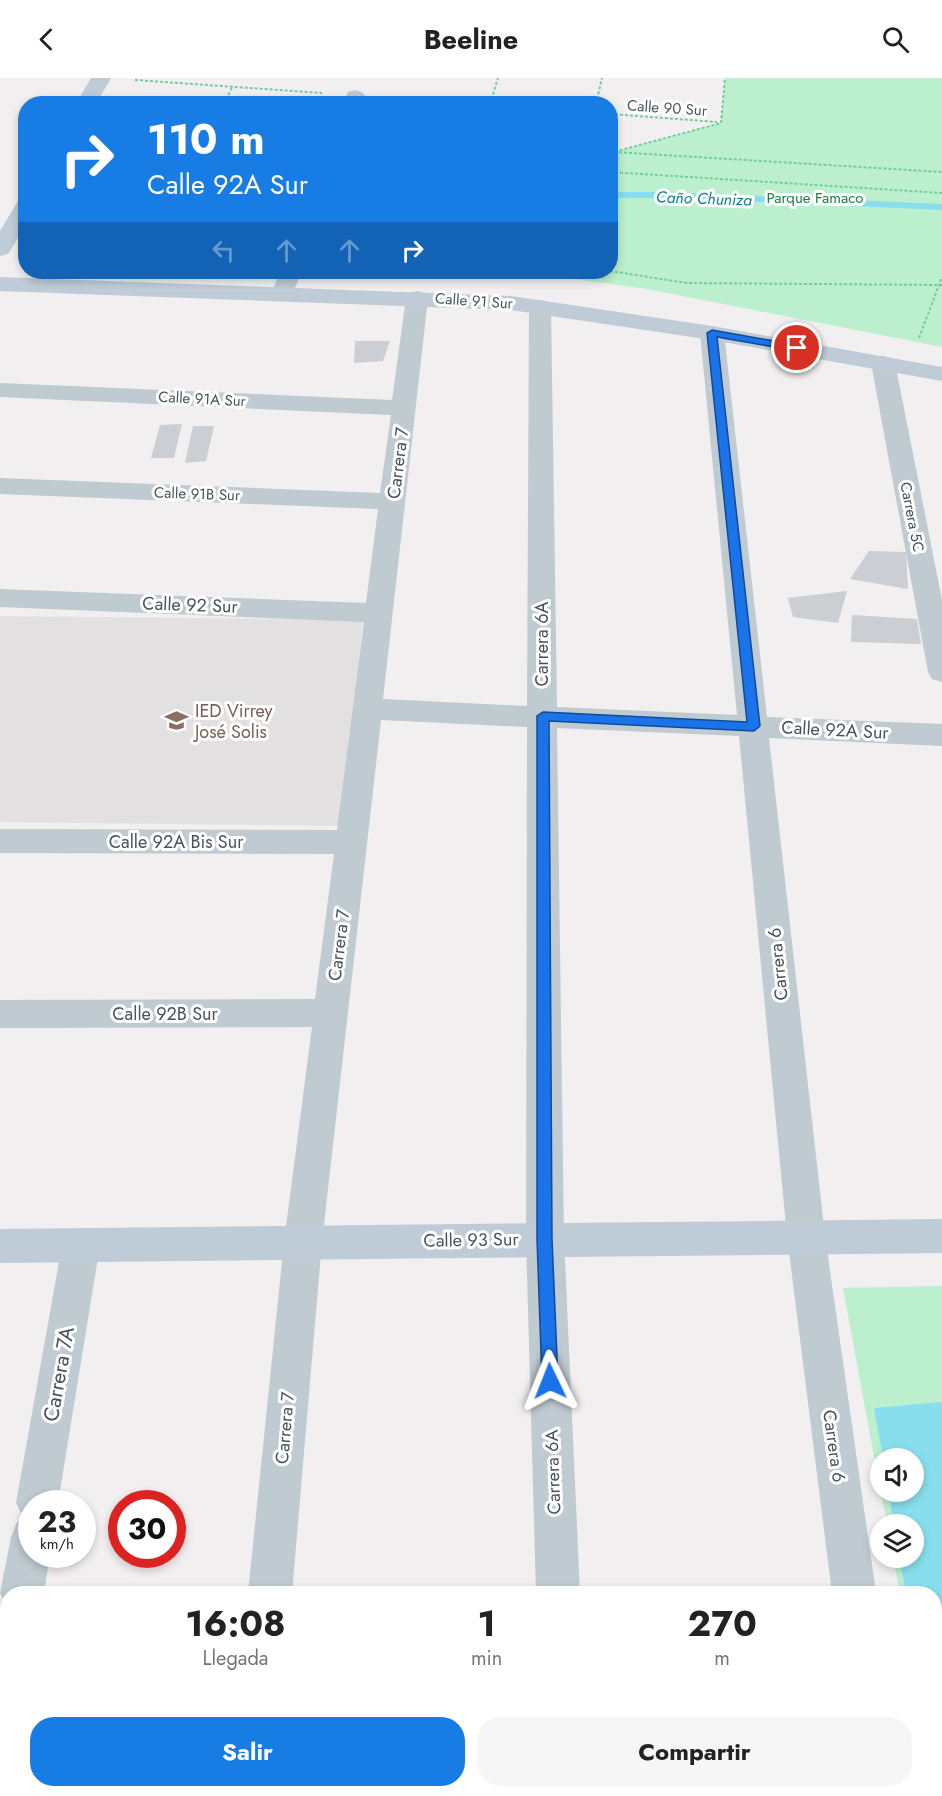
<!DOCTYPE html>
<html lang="es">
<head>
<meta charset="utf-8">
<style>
  body { margin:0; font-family:Jost,sans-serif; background:#f6f6f6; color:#222; height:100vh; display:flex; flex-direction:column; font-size:22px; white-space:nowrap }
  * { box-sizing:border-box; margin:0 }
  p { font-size:20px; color:#767676 }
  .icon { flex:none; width:33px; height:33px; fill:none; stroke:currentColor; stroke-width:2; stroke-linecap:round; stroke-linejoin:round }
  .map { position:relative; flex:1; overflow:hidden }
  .side { position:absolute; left:0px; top:1508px; width:942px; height:212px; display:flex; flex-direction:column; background:#fff; border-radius:24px 24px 0 0; box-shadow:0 3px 9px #0003 }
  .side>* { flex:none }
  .top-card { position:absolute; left:18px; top:18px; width:600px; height:183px; border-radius:24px; box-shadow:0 3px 9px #0003; background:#177ce3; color:#fff; overflow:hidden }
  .fabs { position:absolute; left:870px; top:1370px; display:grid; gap:12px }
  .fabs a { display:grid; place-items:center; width:54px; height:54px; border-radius:50%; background:#fff; box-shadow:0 3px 9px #0003; font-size:30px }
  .speed { position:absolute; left:18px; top:1412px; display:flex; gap:12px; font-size:30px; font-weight:700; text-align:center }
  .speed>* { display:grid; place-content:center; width:78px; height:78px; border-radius:50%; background:#fff; box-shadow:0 3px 9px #0003; line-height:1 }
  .speed small { font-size:15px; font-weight:400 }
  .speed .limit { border:9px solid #d22; background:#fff; color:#111 }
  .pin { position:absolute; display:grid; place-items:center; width:51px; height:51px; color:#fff; margin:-26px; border:3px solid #fff; border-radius:50%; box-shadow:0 2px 6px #0007 }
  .me { position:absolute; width:66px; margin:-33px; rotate:358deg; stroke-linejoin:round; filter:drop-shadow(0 0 4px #0008) }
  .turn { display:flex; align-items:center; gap:21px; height:126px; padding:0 30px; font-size:27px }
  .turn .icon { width:78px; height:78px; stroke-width:2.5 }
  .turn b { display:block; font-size:42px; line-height:51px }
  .lanes { display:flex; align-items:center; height:57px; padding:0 30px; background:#0003; justify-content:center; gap:30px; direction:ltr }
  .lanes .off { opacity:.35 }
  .eta { display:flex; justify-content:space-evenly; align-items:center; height:102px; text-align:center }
  .eta b { font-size:36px; font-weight:700; line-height:42px }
  .button { display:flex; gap:12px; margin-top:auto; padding:12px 30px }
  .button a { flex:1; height:69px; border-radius:24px; background:#177ce3; color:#fff; font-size:24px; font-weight:700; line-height:69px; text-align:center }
  .button a+a { background:#f6f6f6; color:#222 }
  header { display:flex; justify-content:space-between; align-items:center; height:78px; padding:0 30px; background:#fff; font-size:27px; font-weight:700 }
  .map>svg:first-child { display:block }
  .education { fill:#e2e0e1 }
  .green { fill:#bcefcd }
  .water { fill:#89deed }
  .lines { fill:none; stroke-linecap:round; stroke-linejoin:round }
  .stream { fill:#89deed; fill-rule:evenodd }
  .building { fill:#cbced3 }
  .path { stroke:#74ce9c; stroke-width:2; stroke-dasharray:3 2; stroke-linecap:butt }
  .street { fill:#bfcad1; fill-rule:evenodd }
  .secondary { fill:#bfcbd6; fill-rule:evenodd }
  .route { fill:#1a73e8; stroke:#114b97; stroke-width:1.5 }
  .labels { text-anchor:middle; stroke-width:6; stroke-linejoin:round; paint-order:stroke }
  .far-street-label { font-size:15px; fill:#46535c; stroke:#fff }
  .far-park-label { font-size:15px; fill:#167f44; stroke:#fff }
  .far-water-label { font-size:16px; font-style:italic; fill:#0c8094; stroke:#fff }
  .street-label { font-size:18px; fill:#46535c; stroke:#fff }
  .education-label { font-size:18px; fill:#785e54; stroke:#fff; text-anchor:start }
  .near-street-label { font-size:21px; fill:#46535c; stroke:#fff }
</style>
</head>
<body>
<header><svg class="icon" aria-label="back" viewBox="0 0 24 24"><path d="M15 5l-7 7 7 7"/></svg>Beeline<svg class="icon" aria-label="search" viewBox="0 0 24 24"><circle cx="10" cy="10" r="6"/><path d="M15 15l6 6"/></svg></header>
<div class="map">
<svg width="942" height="1718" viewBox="0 0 942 1718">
  <rect width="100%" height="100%" fill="#f1efef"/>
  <path class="education" d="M0,538L363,542L343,748L0,744Z"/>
  <g class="green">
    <path d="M725,0H942V269L647,211L523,194H610L611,75L721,45Z"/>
    <path d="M942,1208V1718H938L934,1702V1515H900L893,1479H914V1446H887L881,1413H914V1380H880V1411L843,1210Z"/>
  </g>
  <path class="water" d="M942,1324V1718H940L934,1686V1515H906L899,1479H914V1446H894L888,1413H914V1380H883L874,1330Z"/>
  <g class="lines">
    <path class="stream" d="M610,114H668L942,126V132L668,120H610Z"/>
  </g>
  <g class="building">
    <path d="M355,263H390L383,283L354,285Z"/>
    <path d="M182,346L174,380H151L160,347Z"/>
    <path d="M193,348H214L206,383L185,385Z"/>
    <path d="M869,473L906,474L908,511L850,501Z"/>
    <path d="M847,513L838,545L793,539L788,520Z"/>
    <path d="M852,537L917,541L921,566L851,564Z"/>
  </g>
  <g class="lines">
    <g class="path">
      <path d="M135,2L322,15"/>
      <path d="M386,20L462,26"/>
      <path d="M224,26L232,9"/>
      <path d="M490,26L498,0"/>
      <path d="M596,26L602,0"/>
      <path d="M610,36L717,44"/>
      <path d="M721,45L725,0"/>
      <path d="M614,74L942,94"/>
      <path d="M610,75L721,45"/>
      <path d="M610,94L942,115"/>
      <path d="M610,193L687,205L942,207"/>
      <path d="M919,260L942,199"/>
    </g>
    <g class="street">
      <path d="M355,12L362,14L365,18L362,26H342L348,14Z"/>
      <path d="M280,194H302L290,221L282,223L274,221L271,216Z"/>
      <path d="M417,213L425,215L428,220L383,621L527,628L529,229L532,224L540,222L548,224L551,229L557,629L737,637L700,255L704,250L712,248L720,250L724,255L767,639L942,646V668L769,660L825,1158L876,1515H832L787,1158L739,658L557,650L564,1161L580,1515H536L526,1161L527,649L381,642L322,1164L292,1515H248L284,1164L312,949L0,950V922L315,921L334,776L0,775V751L337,752L364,544L0,529V511L366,525L378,431L0,416V400L380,415L391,337L0,319V305L392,322L406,220L409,215Z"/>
      <path d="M883,278L891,280L895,285L942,522V604L932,601L928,594L871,285L875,280Z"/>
      <path d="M81,1150L94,1155L100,1167L58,1425H32V1476H50L44,1515H8V1531L0,1515L11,1459L17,1444L24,1441L16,1425L62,1167L68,1155Z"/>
      <path d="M8,1580V1666L0,1669V1583Z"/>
      <path d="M228,1712H274L273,1718H227Z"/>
      <rect x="542" y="1712" width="46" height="6"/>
      <path d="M858,1712H904L905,1718H859Z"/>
    </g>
    <g class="secondary">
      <path d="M91,0H111L96,26H76Z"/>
      <path d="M26,122V147L8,176L0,178V153L18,123Z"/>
      <path d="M0,199L511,218L712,248L942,289V303L712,262L511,232L0,213Z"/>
      <path d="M942,1141V1175L0,1185V1151Z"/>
    </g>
  </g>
  <path class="route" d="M712,252L797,267L802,270L797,273L717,259L760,648L754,653L549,643L552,1161L558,1303L556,1308L550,1311L544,1308L542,1303L537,1161V638L543,634L747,644L707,255Z"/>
  <defs>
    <symbol id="school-bare" viewBox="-9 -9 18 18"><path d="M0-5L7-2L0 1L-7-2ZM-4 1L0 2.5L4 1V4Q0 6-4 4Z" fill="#8d6e63" stroke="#fff" stroke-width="2.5" paint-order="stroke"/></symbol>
  </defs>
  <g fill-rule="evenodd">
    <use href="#school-bare" x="160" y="626" width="33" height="33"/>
  </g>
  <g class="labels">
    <g class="far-street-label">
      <text transform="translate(667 30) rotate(4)" y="5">Calle 90 Sur</text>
      <text transform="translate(474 223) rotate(4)" y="5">Calle 91 Sur</text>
      <text transform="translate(202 321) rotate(3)" y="5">Calle 91A Sur</text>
      <text transform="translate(197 416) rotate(2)" y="5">Calle 91B Sur</text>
      <text transform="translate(912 439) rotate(79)" y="5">Carrera 5C</text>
    </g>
    <g class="far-park-label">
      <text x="815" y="125">Parque Famaco</text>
    </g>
    <g class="far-water-label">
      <text transform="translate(704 120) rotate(2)" y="6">Caño Chuniza</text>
    </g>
    <g class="street-label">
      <text transform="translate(398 385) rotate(-83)" y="6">Carrera 7</text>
      <text transform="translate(190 527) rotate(2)" y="6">Calle 92 Sur</text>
      <text transform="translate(542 566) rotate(-90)" y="6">Carrera 6A</text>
      <text transform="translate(835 652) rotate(3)" y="6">Calle 92A Sur</text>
      <text x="176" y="770">Calle 92A Bis Sur</text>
      <text transform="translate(339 867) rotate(-83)" y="6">Carrera 7</text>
      <text transform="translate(778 886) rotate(-96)" y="6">Carrera 6</text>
      <text x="165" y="942">Calle 92B Sur</text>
      <text transform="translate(471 1162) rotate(-1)" y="6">Calle 93 Sur</text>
      <text transform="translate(285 1350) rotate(-85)" y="6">Carrera 7</text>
      <text transform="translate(834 1368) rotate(82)" y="6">Carrera 6</text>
      <text transform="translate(553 1394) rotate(-92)" y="6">Carrera 6A</text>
    </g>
    <g class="education-label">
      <text x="195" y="639">IED Virrey<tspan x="195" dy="21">José Solis</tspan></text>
    </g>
    <g class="near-street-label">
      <text transform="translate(59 1296) rotate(-80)" y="7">Carrera 7A</text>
    </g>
  </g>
</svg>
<div class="fabs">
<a><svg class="icon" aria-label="sound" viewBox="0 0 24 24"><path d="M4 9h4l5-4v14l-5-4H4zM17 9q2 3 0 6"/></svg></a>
<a><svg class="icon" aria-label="layers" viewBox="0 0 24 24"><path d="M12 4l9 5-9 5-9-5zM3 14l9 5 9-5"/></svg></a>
</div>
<div class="speed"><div>23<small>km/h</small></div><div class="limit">30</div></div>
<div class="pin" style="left:797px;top:270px;background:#d93025"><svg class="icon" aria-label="arrive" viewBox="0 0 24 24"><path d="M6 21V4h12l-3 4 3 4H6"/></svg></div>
<svg class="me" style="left:550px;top:1303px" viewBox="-20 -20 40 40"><path d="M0-17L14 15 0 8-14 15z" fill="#1a73e8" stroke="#fff" stroke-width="4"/></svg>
<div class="top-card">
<div class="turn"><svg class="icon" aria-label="right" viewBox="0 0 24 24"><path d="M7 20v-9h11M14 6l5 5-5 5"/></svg><div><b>110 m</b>Calle 92A Sur</div></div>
<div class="lanes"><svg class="icon off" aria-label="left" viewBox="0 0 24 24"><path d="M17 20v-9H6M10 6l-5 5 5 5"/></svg><svg class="icon off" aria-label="ahead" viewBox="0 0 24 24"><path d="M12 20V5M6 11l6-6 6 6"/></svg><svg class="icon off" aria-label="ahead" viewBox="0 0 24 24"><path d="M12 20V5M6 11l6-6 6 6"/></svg><svg class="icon" aria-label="right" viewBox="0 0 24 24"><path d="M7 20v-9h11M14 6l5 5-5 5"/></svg></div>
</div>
<section class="side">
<div class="eta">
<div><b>16:08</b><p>Llegada</p></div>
<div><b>1</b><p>min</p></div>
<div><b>270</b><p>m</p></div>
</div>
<div class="button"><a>Salir</a><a>Compartir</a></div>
</section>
</div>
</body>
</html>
